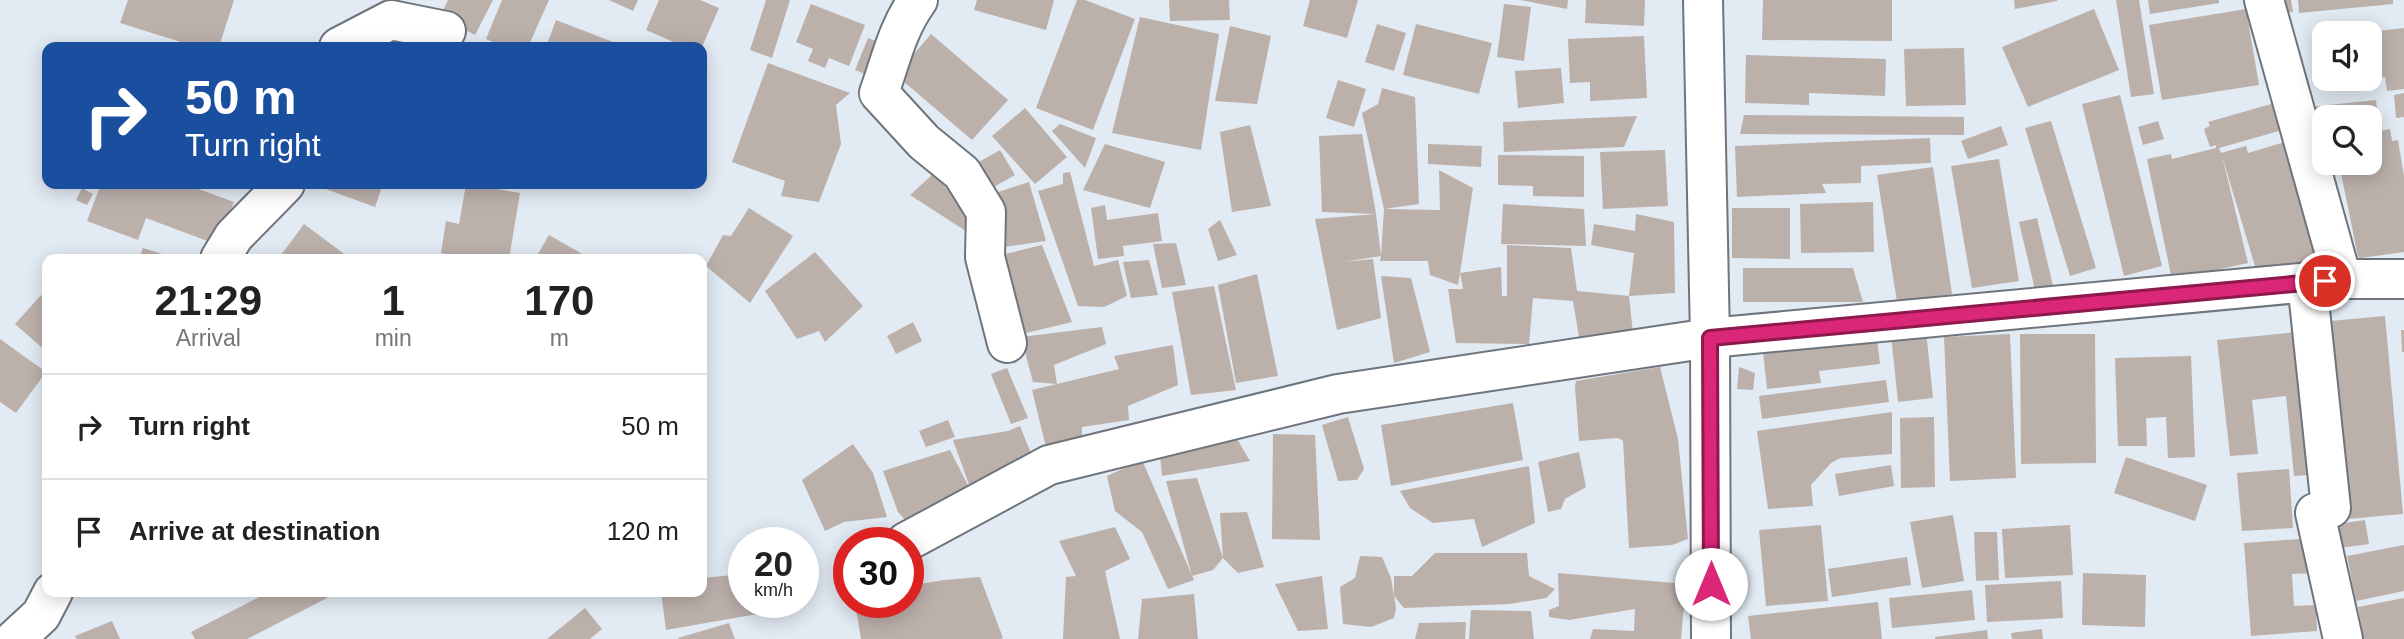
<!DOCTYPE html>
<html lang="en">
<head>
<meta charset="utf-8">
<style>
  body { margin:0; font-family:Arial,sans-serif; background:#f6f6f6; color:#222; height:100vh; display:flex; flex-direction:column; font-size:26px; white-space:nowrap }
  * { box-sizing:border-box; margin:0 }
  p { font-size:23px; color:#767676 }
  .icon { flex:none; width:38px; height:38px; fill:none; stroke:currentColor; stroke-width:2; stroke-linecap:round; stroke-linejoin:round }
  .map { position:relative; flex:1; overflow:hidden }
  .details { position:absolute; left:42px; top:254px; width:665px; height:343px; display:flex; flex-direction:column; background:#fff; border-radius:14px; box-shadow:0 4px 18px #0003 }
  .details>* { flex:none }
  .banner { position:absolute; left:42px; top:42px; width:665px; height:147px; border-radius:14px; box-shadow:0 4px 18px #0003; background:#1a4fa0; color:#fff; overflow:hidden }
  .controls { position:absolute; left:2312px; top:21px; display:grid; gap:14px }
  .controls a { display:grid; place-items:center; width:70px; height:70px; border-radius:14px; background:#fff; box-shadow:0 4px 18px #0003; font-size:35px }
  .speed { position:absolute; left:728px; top:527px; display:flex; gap:14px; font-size:35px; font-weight:700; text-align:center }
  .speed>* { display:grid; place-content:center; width:91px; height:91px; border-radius:50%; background:#fff; box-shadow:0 4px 18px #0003; line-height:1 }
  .speed small { font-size:18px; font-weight:400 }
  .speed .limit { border:10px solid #d22; background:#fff; color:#111 }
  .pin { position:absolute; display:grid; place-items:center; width:60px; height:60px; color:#fff; margin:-30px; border:4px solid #fff; border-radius:50%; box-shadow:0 2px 7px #0007 }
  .me { position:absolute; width:77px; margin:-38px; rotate:0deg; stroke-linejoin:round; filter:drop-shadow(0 0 5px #0008) }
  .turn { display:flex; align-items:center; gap:24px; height:147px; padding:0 28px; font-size:32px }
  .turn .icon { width:91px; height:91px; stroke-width:2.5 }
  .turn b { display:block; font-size:49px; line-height:60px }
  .eta { display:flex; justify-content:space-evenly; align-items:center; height:119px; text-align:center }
  .eta b { font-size:42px; font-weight:600; line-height:49px }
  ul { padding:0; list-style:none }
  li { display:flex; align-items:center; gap:21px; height:105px; padding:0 28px; border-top:2px solid #e0e0e0 }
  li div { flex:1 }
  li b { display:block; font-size:26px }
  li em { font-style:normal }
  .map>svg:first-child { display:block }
  .building { fill:#bcb0ab }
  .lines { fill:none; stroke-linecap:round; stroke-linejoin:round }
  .minor-casing { stroke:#6e757d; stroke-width:42 }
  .minor { stroke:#fff; stroke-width:38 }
  .route-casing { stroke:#8e194d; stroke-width:18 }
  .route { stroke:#db2777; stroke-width:12 }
</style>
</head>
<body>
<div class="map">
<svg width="2404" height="639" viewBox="0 0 2404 639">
  <rect width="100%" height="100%" fill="#e2eaf3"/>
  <g class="building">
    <path d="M128,0H234L219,47H197L120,23Z"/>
    <path d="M448,0H493L475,35L440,17Z"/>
    <path d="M502,0H549L528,47H505L486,39Z"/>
    <path d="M609,0H638L633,11Z"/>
    <path d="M659,0H700L719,8L702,47H685L646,30Z"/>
    <path d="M766,0H790L772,58L750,50Z"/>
    <path d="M977,0H1054L1046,30L974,10Z"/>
    <path d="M1077,0H1085L1135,19L1093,130L1036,108Z"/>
    <path d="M1169,0H1229L1230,20L1170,21Z"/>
    <path d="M1310,0H1358L1347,38L1303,26Z"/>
    <path d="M1520,0H1568L1567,9Z"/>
    <path d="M1586,0H1645L1644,26L1585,23Z"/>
    <path d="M1763,0H1892V41L1762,40Z"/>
    <path d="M2014,0H2057V1L2015,9Z"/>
    <path d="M2116,0H2139L2154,94L2131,97Z"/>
    <path d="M2148,0H2219V3L2150,14Z"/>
    <path d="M2272,0H2291L2293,12L2274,15Z"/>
    <path d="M2298,0H2393V4L2299,13Z"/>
    <path d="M811,4L865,25L849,66L829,58L825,68L808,61L813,49L796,42Z"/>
    <path d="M1504,4L1531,7L1524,61L1497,57Z"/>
    <path d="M2094,9L2119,70L2028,107L2002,47Z"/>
    <path d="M2246,9L2259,85L2162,100L2149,25Z"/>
    <path d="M1140,17L1219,34L1201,150L1112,133Z"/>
    <path d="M556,20L626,47H546Z"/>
    <path d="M1377,24L1406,33L1394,71L1365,62Z"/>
    <path d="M1416,24L1492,43L1479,94L1403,75Z"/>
    <path d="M1230,26L1271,36L1257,104L1215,101Z"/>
    <path d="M2404,28V89L2387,91L2385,77L2370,79V32Z"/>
    <path d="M931,34L1008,100L972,140L896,75Z"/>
    <path d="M1644,36L1647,98L1590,101V82L1570,83L1568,39Z"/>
    <path d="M868,38L885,45L872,77L855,70Z"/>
    <path d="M2317,38H2324V76L2322,77Z"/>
    <path d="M1964,48L1966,105L1906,106L1904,49Z"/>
    <path d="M1746,55L1886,59L1885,96L1809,93V105L1745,103Z"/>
    <path d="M768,63L850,93L836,105L841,144L819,202L781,196L785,181L732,162Z"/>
    <path d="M1561,68L1564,103L1518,108L1515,71Z"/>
    <path d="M2323,79H2360V80L2323,85Z"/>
    <path d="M1338,80L1366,89L1354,127L1326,118Z"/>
    <path d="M1382,88L1415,97L1419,204L1384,209L1362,113L1378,104Z"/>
    <path d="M2404,93V117L2396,118L2394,95Z"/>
    <path d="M2120,95L2162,266L2124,276L2082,104Z"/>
    <path d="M2376,100L2379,126L2370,127V117H2324V132L2304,134L2301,108Z"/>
    <path d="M2278,102L2286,129L2219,148L2221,153L2246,146L2248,153L2295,139L2317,260L2258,276L2222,156L2248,263L2172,280L2147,159L2171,154L2172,159L2216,148V145L2210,147L2204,129L2210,126L2208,122Z"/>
    <path d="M1025,108L1067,157L1035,184L992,136Z"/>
    <path d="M1744,115L1964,117V135L1740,134Z"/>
    <path d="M1637,116L1624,147L1504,152L1503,122Z"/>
    <path d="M2051,121L2096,268L2070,276L2025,128Z"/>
    <path d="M2158,121L2164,139L2143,145L2138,127Z"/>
    <path d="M1060,124L1096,138L1085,168L1052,131Z"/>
    <path d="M1250,125L1271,206L1232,212L1220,132Z"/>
    <path d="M2001,126L2008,145L1968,159L1961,141Z"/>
    <path d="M2390,129L2392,141L2398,140L2404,176V252L2361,258L2358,257L2339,163H2370V133Z"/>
    <path d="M1362,134L1376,214L1381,256L1384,209L1440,210L1439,170L1473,188L1460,273L1501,267L1502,296H1507V245L1571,248L1577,291L1629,296L1633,333L1579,337L1573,301L1533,298L1529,344L1456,343L1448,289H1463L1460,273L1458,285L1430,275L1428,261H1380L1381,256L1343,262L1373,259L1381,318L1337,330L1315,219L1376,214L1322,212L1319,136Z"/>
    <path d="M1930,138L1931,163L1861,166V183L1822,184L1826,193L1737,197L1735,146Z"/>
    <path d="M1105,144L1165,162L1150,208L1083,190Z"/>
    <path d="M1428,144L1482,146L1481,167L1428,164Z"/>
    <path d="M1000,150L1015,175L985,192L970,167Z"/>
    <path d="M1665,150L1668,206L1603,209L1600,152Z"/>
    <path d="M1498,155L1584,156V197L1533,196V186L1498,185Z"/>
    <path d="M1999,159L2019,281L1972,288L1951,166Z"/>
    <path d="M1933,167L1952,294L1897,302L1877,175Z"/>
    <path d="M1070,172L1094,266L1118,260L1127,296L1104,307L1078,306L1038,191L1063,184V173Z"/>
    <path d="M933,174L952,194L960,187L972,235L910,195Z"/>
    <path d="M1029,182L1046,241L1004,247L992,194Z"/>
    <path d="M101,184H185L234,202L218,245L146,218L138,240L87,221Z"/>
    <path d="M324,184H383L375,207L323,188Z"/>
    <path d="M466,184L520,193L509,259H467L441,253L446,221L459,224Z"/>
    <path d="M82,188L93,194L87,205L76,200Z"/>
    <path d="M1873,202L1874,252L1801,253L1800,204Z"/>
    <path d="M1503,204L1584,209L1586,246L1501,244Z"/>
    <path d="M1105,205L1107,220L1158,213L1162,241L1123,246L1124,256L1098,259L1091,208Z"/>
    <path d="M749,208L793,236L750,303L706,266L723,235L731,236Z"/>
    <path d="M1732,208H1790V259L1732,258Z"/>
    <path d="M1636,214L1674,222L1675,293L1629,296L1634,253L1591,245L1594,224L1635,231Z"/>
    <path d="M2037,218L2054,290L2036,294L2019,222Z"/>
    <path d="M1220,220L1237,255L1218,261L1208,229Z"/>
    <path d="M304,224L351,259H278Z"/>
    <path d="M549,235L591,259H535Z"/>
    <path d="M1176,243L1186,285L1162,288L1153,244Z"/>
    <path d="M1042,245L1072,322L1014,336L993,257Z"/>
    <path d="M143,248L175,258V259H139Z"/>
    <path d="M815,252L863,306L825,342L819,331L797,339L765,291Z"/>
    <path d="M1149,260L1158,295L1131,298L1123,262Z"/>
    <path d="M1743,268H1853L1863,302H1743Z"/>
    <path d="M1257,274L1278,376L1236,383L1218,285Z"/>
    <path d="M1381,276L1411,278L1430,352L1394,363Z"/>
    <path d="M1214,286L1236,390L1191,395L1172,292Z"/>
    <path d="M41,295L47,300V352L15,324Z"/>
    <path d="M2385,316L2403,514L2337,520L2319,322Z"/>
    <path d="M913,322L922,341L896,354L887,336Z"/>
    <path d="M1102,327L1106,344L1054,365L1057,384L1033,382L1021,337Z"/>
    <path d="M2401,330H2404V352H2402Z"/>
    <path d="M1926,331L1933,398L1898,402L1891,335Z"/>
    <path d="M2307,331L2322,474L2294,476L2286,396L2252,400L2258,454L2230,456L2217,340Z"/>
    <path d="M2010,334L2016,478L1950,481L1944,337Z"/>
    <path d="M2020,334H2095L2096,463L2021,464Z"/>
    <path d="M0,339L46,372L16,413L0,402Z"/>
    <path d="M1877,339L1880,364L1819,371L1821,383L1767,389L1763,351Z"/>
    <path d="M1173,345L1178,385L1128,406L1129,420L1082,427V444L1046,447L1032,390L1119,369L1114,356Z"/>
    <path d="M2191,356L2195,457L2168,458L2166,417L2146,418L2147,446H2118L2115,358Z"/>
    <path d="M1660,367L1678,439L1688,539L1672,545L1629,548L1623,441L1618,438L1579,441L1575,386L1576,381Z"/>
    <path d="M1739,367L1755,373L1753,390L1737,389Z"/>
    <path d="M1007,368L1028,418L1011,424L991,374Z"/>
    <path d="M1886,380L1889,402L1762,419L1759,396Z"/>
    <path d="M1513,403L1523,460L1391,486L1381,425Z"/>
    <path d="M1892,412V454L1840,458L1831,463L1811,485L1813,506L1768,509L1757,431Z"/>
    <path d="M1348,417L1364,469L1357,480L1338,481L1322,425Z"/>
    <path d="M1934,417L1935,487L1901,488L1900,418Z"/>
    <path d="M948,420L955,437L926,447L919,431Z"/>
    <path d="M1020,426L1036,466L972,493L953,440L1008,431Z"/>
    <path d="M1230,427L1250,461L1162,476L1159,445Z"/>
    <path d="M1273,434L1315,435L1320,540L1272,539Z"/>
    <path d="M853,444L873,473L887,517L844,522L825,531L802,480Z"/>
    <path d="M950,450L972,493L931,511L925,509L908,523L898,512L883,471Z"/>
    <path d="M1579,452L1586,487L1565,499L1561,509L1548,512L1538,462Z"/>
    <path d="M2126,457L2207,485L2195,521L2114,493Z"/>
    <path d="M1142,460L1194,580L1168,589L1142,532L1115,511L1107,476Z"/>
    <path d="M1891,465L1894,486L1839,496L1835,474Z"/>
    <path d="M1529,466L1535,523L1482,547L1474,519L1433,523L1410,508L1400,491Z"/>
    <path d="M2289,469L2293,528L2242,531L2237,473Z"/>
    <path d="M1197,478L1223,558L1213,570L1192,576L1166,481Z"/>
    <path d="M1247,512L1264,567L1238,573L1223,558L1220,513Z"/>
    <path d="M1953,515L1964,581L1922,588L1910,522Z"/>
    <path d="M2365,520L2369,544L2340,548L2337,524Z"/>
    <path d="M1821,525L1828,601L1766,606L1759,530Z"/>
    <path d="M2070,525L2073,575L2005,578L2002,529Z"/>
    <path d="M1115,527L1130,559L1105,571L1120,639H1063L1066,577L1076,576L1059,541Z"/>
    <path d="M1974,532H1997L1999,580L1976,581Z"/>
    <path d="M2314,538L2317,573L2292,574L2294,606L2316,605L2317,631L2251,636L2244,543Z"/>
    <path d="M2404,545V591L2356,601L2347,556Z"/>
    <path d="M1435,553H1527L1529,576L1555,589L1546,598L1510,604L1404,608L1394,596L1396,608L1394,618L1371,627L1343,624L1340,587L1355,578L1360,556L1382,557L1391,578L1394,596V576H1412Z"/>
    <path d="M1907,557L1911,585L1832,597L1828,569Z"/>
    <path d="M1558,573L1686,584L1681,639H1590L1593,629L1634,631L1635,609L1569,620L1549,617V610L1559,606Z"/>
    <path d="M2083,573L2146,575L2145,627L2082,625Z"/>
    <path d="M744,574V602H762L763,613L666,630L661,592H702V578Z"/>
    <path d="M1322,576L1328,629L1298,631L1275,584Z"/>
    <path d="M980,577L1003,638L1000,639H861L856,609L880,602H908V586L944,580Z"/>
    <path d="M2061,581L2063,618L1987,622L1985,585Z"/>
    <path d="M1972,590L1975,620L1892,628L1889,598Z"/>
    <path d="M269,592H324L327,598L247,639H195L191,632Z"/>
    <path d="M1194,594L1198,639H1138L1142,599Z"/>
    <path d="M2404,598V639H2364L2358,607Z"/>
    <path d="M1878,602L1882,639H1751L1748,616Z"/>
    <path d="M585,608L602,629L590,639H547Z"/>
    <path d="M1471,610L1531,611L1534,639H1469Z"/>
    <path d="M112,621L120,639H77L75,636Z"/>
    <path d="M1466,622L1465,639H1415L1419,623Z"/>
    <path d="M729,623L735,639H678V638Z"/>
    <path d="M2042,629L2043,639H2012L2011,633Z"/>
    <path d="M1987,630L1988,639H1935V637Z"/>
  </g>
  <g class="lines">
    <defs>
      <g id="minor">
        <path d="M918,0C897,29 891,60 879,93L924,142L962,173L986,212L985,257L1007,343"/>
        <path d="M1703,0L1710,338L1711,639"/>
        <path d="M2264,0L2342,279"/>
        <path d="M339,47L391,20L446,31"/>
        <path d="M220,259L234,236L285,184"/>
        <path d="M2307,282L2331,508L2315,513L2343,639"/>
        <path d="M906,542L1049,465L1338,394L1710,338L2342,279H2404"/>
        <path d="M15,639L41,615L53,592"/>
      </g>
    </defs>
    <use href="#minor" class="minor-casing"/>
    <use href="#minor" class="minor"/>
  </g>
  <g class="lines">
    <defs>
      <path id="route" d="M1711,584L1710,338L2325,281"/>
    </defs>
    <use href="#route" class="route-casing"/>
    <use href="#route" class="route"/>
  </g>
</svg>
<div class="controls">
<a><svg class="icon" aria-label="sound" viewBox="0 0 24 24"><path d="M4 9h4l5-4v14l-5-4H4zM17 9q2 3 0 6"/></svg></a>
<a><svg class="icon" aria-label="search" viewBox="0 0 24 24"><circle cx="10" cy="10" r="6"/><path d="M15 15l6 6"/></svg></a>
</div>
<div class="speed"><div>20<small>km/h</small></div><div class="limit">30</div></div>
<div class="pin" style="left:2325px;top:281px;background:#d93025"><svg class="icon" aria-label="arrive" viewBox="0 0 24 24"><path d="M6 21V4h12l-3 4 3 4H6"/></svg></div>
<svg class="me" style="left:1711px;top:584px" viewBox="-20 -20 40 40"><circle r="19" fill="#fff"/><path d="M0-13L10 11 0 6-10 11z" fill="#db2777"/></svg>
<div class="banner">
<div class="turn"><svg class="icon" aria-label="right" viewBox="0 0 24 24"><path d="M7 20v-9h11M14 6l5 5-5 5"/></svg><div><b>50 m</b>Turn right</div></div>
</div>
<section class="details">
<div class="eta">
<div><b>21:29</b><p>Arrival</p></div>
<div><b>1</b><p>min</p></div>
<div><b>170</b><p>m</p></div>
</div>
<ul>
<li><svg class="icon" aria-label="right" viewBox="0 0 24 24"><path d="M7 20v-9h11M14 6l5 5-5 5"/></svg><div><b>Turn right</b></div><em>50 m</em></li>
<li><svg class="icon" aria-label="arrive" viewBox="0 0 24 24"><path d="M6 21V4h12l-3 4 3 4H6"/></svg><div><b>Arrive at destination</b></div><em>120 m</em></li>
</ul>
</section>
</div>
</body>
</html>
